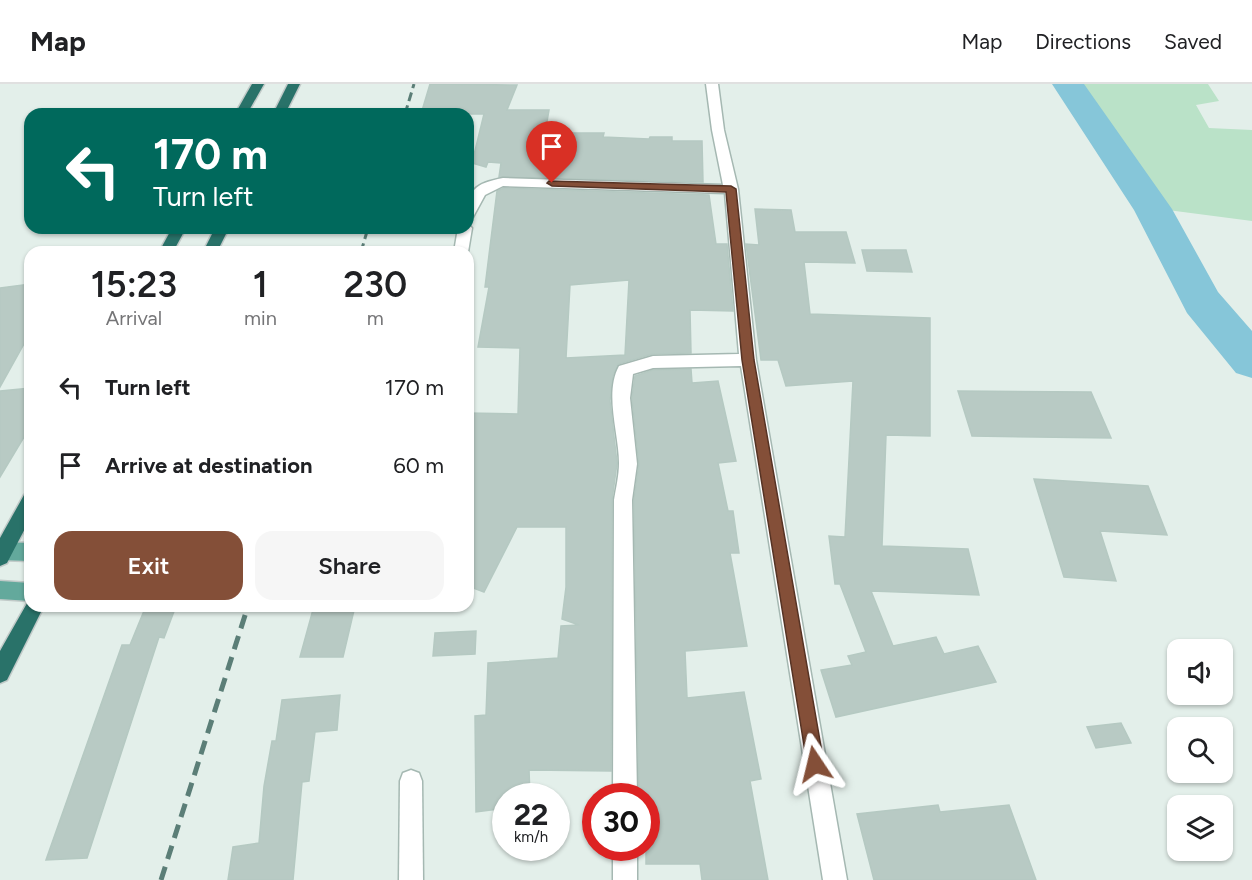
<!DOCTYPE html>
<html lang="en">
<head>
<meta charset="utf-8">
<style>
  body { margin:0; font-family:Figtree,sans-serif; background:#f6f6f6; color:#202124; height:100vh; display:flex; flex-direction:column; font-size:22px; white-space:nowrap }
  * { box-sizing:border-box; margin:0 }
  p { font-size:20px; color:#757577 }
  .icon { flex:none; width:33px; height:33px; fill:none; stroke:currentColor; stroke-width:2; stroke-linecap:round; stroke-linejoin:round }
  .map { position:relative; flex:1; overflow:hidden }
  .panel { position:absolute; left:24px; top:162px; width:450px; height:366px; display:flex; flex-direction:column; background:#fff; border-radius:18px; box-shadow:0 2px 4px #0004 }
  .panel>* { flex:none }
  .guide { position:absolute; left:24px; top:24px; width:450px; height:126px; border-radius:18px; box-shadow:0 2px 4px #0004; background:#00695c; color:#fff; overflow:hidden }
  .tools { position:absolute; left:1167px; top:555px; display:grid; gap:12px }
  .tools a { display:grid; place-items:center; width:66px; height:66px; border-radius:12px; background:#fff; box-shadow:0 2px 4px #0004; font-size:30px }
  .speed { position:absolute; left:492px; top:699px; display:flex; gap:12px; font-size:30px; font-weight:700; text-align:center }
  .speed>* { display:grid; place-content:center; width:78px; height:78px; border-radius:50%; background:#fff; box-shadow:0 2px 4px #0004; line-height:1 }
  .speed small { font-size:15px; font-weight:400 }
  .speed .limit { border:9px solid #d22; background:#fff; color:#111 }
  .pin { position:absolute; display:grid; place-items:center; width:51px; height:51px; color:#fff; margin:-62px -26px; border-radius:50% 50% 50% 0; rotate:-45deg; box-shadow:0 0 6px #0007 }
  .pin .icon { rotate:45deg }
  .me { position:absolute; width:66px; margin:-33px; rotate:350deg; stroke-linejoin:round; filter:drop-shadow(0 0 4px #0008) }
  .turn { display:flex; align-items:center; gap:21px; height:126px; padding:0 30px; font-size:27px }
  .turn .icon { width:78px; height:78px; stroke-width:2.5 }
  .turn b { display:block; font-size:42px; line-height:51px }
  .eta { display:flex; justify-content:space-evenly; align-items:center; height:102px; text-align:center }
  .eta b { font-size:36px; font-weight:600; line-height:42px }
  .cta { display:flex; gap:12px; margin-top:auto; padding:12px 30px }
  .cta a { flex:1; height:69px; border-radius:18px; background:#844f38; color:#fff; font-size:24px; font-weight:600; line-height:69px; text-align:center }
  .cta a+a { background:#f6f6f6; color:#202124 }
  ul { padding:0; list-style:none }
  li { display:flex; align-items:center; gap:18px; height:78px; padding:0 30px }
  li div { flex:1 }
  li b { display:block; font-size:22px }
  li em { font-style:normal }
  header { display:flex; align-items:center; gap:36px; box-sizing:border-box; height:84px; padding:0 30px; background:#fff; border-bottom:2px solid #e0e0e0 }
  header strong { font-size:28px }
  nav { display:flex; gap:33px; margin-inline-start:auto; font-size:21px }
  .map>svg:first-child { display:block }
  .green { fill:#bae2c8 }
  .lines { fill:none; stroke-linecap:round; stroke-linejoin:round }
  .river { fill:#86c6d9; fill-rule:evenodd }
  .building { fill:#b8cac4; stroke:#b5c9c2; stroke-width:1.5; fill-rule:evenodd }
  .street-casing { stroke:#a5b8b2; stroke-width:3 }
  .primary-casing { stroke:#c1cac8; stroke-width:3 }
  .highway-casing { stroke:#c1cac8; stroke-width:3 }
  .street { fill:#fff; fill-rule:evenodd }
  .primary { fill:#63a99c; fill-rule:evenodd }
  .highway { fill:#297269; fill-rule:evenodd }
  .rail-far1 { stroke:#5b7e77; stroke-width:3; stroke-dasharray:9 4.5; stroke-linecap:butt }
  .rail { stroke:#5b7e77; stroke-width:5; stroke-dasharray:14 8; stroke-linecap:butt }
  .route { fill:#844f38; stroke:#563324; stroke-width:1.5 }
</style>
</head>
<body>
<header>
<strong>Map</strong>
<nav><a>Map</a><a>Directions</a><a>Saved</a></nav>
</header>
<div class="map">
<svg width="1252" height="796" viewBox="0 0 1252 796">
  <rect width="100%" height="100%" fill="#e3efea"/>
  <path class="green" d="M1076,0H1208L1219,17L1196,21L1209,44L1252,46V137L1160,125Z"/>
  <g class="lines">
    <path class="river" d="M1052,0H1084L1172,125L1218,208L1252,247V294L1236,289L1187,229L1134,126Z"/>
  </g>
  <g class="building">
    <path d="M430,0L517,1L507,26H549L545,49H604L603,53L649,55L650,53H672V57H702L703,98L499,93L501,79L488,78L486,83L472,79L484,30H421Z"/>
    <path d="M504,104L709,111L716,160H727L733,227L690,226L691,269L652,270L618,280L613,292L610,317L617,379L612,416L611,687L529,686L530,712H506V724L476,728L475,632L486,631L488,579L558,574L561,542L579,541L562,535L566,503V443H517L484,508L468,502V329L518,330L520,264L478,263L489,203H485L497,107ZM629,196L625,271L566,274L570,201Z"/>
    <path d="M755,125L791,126L795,148H846L855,179L804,178L810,230L930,234V352L886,351L882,462L968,465L979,511L871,507L893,562L936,553L944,570L978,562L996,598L836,633L821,586L852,581L848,572L866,568L840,500H835L829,452L845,453L853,297L786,302L778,276H761L746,160L759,161Z"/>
    <path d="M862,166H906L912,188L867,187Z"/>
    <path d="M30,200V249L0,303V204Z"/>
    <path d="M691,285L692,299L718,297L736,377L718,379L728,427H733L739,469H730L747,562L685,567L687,614L744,608L761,695L750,697L768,796H702L700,780H646V712H639L634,416L639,380L632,314L635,292L653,286Z"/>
    <path d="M30,304V343L0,393V307Z"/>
    <path d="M958,307L1091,308L1111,354L972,352Z"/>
    <path d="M1034,395L1148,402L1167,451L1100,447L1116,497L1064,493Z"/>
    <path d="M146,522H176L164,554L159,553L87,774L46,776L122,561H130Z"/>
    <path d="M314,522H355L343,573H300Z"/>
    <path d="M476,547L475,570L433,572L435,549Z"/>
    <path d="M340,611L337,646L315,648L309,697L302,698L293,796H228L233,763L259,759L264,702L272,657H276L282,616Z"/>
    <path d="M1121,639L1131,659L1096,664L1087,643Z"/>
    <path d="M938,721L940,728L1009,721L1036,796H874L857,730Z"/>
  </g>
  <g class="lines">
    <defs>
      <g id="street">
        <path d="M706,0H718L724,46L738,105L756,276L847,796H823L741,282L653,284L633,290L630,314L637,380L632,416L637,712H613L614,416C616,404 619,391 619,379C619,350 604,309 619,282L653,272L739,270L725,109L503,102L485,111L473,133L468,134C468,105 474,100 503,94L723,101L712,46Z"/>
        <path d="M468,140L472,144L468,168H454L458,144H468Z"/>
        <path d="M411,686L419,689L422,697L423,796H399L400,697L403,689Z"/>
        <rect x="613" y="764" width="24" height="32"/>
      </g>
      <g id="primary">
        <path d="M0,458L30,459V477L0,476Z"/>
        <path d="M0,497L30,499V517L0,515Z"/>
      </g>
      <g id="highway">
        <path d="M252,0H264L247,30H235Z"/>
        <path d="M288,0H300L285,30H273Z"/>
        <path d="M172,144H186L173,168H159Z"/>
        <path d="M215,144H229L217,168H203Z"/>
        <path d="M30,409V435L7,479L0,482V454L24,411Z"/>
        <path d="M30,514V522H44L7,596L0,599V567Z"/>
      </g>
    </defs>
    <use href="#street" class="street-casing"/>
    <use href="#primary" class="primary-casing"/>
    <use href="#highway" class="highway-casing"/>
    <use href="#street" class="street"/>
    <use href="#primary" class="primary"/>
    <use href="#highway" class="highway"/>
    <g class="rail-far1">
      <path d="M405,30L414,0"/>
      <path d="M361,168L368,144"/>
    </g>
    <path class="rail" d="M161,796L248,522"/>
  </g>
  <path class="route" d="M549,97L731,102L736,105L754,276L824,680L821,686L815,688L809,686L807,680L742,276L726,108L552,102L547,99Z"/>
</svg>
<div class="tools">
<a><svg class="icon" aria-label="sound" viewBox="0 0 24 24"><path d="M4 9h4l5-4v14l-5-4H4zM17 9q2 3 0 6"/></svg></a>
<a><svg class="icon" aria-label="search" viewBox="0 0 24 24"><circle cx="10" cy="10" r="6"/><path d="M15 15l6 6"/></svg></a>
<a><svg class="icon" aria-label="layers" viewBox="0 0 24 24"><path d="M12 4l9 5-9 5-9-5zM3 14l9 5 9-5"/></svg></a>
</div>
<div class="speed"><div>22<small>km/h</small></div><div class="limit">30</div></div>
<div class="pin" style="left:552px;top:99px;background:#d93025"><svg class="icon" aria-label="arrive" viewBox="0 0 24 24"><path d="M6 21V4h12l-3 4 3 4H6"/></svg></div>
<svg class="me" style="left:815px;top:680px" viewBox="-20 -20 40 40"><path d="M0-17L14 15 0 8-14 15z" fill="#844f38" stroke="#fff" stroke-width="4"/></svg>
<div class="guide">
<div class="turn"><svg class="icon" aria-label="left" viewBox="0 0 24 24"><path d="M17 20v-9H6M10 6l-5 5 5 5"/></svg><div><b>170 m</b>Turn left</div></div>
</div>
<section class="panel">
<div class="eta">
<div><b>15:23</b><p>Arrival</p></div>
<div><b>1</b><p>min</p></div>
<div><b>230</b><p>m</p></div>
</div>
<ul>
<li><svg class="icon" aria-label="left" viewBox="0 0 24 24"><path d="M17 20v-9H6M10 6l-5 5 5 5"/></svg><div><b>Turn left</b></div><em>170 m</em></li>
<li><svg class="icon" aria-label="arrive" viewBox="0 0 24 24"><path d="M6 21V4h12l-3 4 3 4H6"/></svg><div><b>Arrive at destination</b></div><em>60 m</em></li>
</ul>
<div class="cta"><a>Exit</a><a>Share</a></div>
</section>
</div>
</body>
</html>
